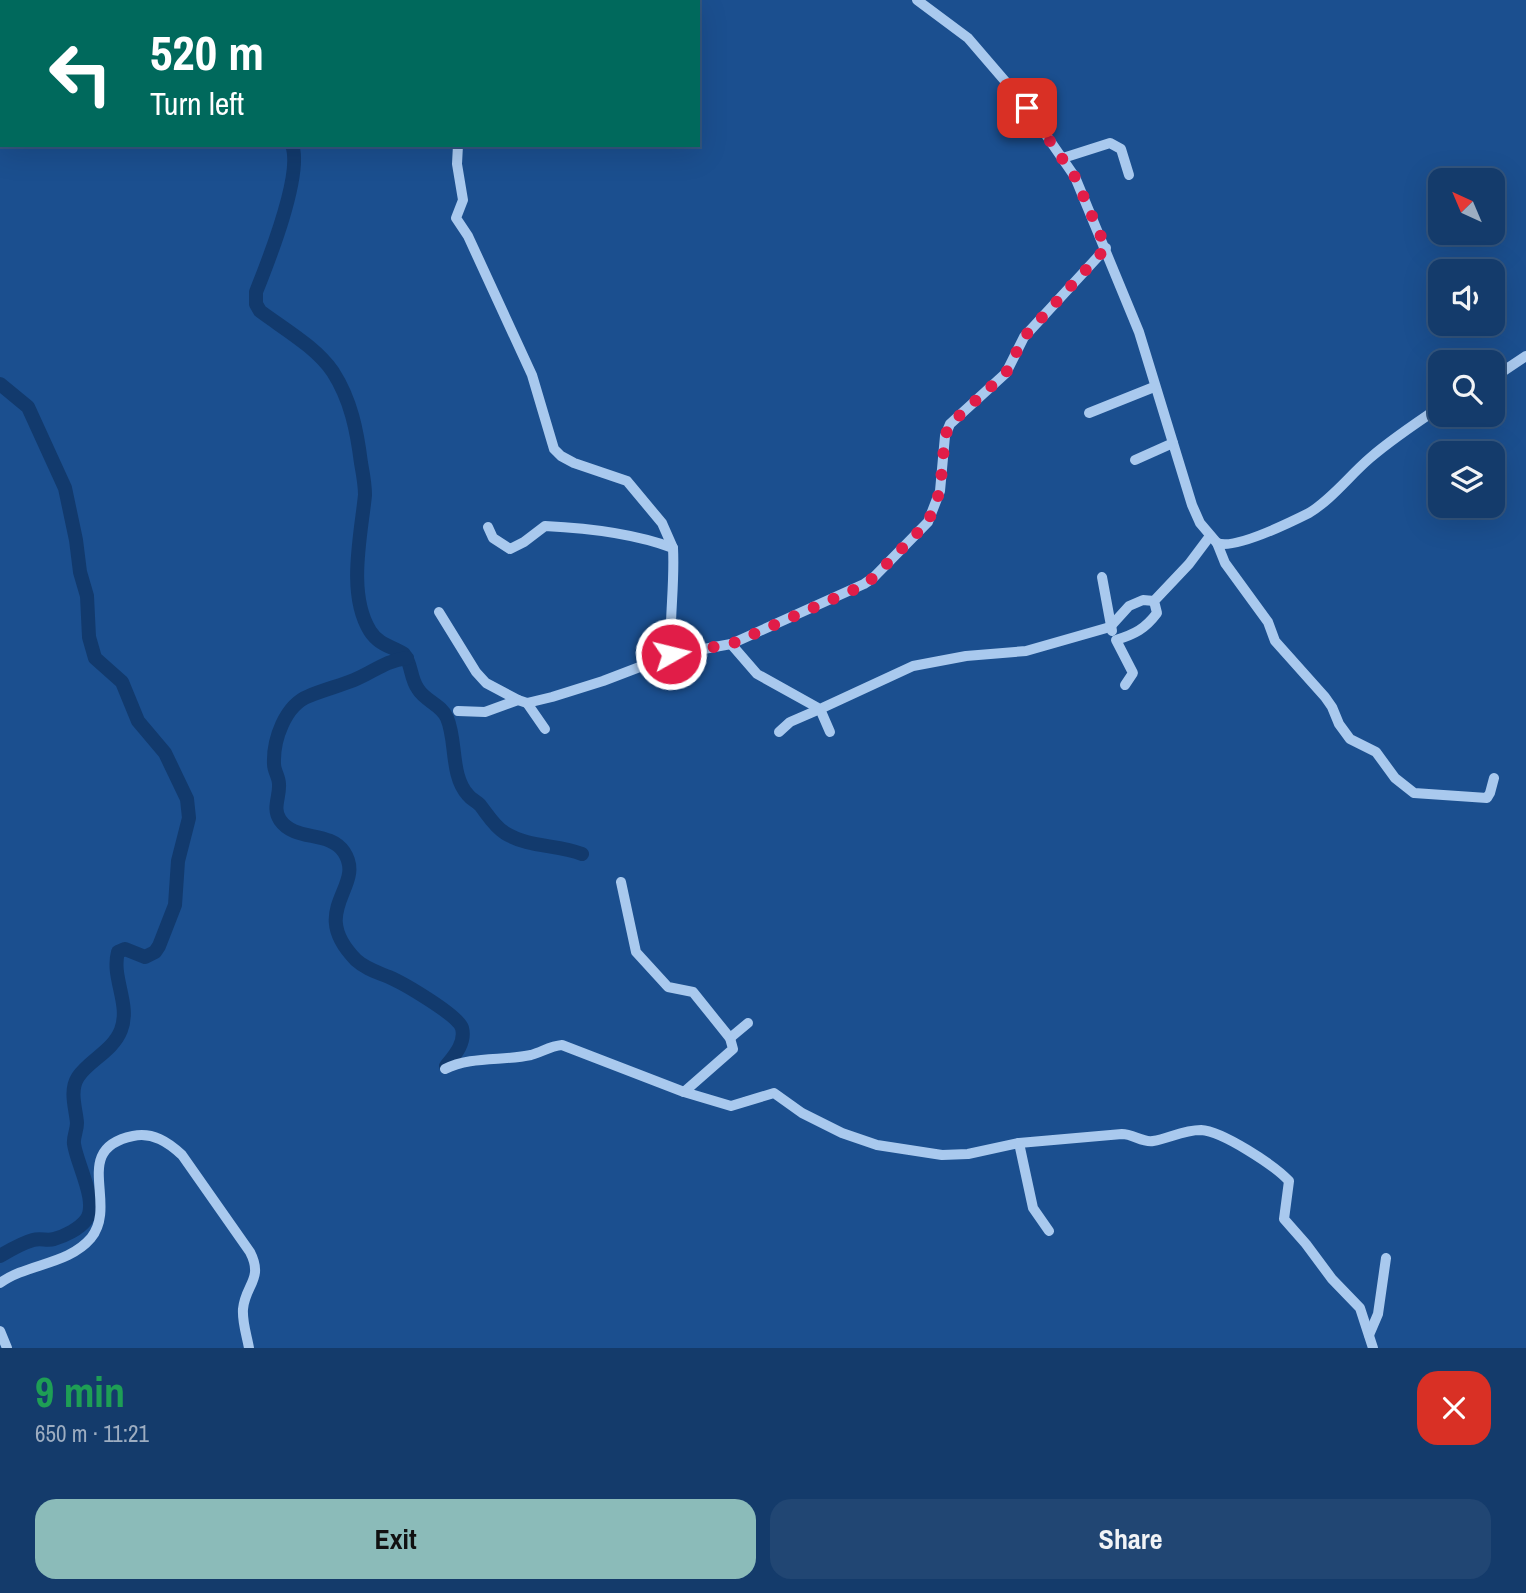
<!DOCTYPE html>
<html lang="en">
<head>
<meta charset="utf-8">
<style>
  body { margin:0; font-family:"Archivo Narrow",sans-serif; background:#214673; color:#f1f3f6; height:100vh; display:flex; flex-direction:column; font-size:26px; white-space:nowrap }
  * { box-sizing:border-box; margin:0 }
  p { font-size:23px; color:#9dadc1 }
  .icon { flex:none; width:38px; height:38px; fill:none; stroke:currentColor; stroke-width:2; stroke-linecap:round; stroke-linejoin:round }
  .map { position:relative; height:1348px; overflow:hidden }
  .panel { display:flex; flex-direction:column; background:#143b6b; flex:1 }
  .panel>* { flex:none }
  .banner { position:absolute; left:0px; top:0px; width:700px; height:147px; box-shadow:0 7px 28px #0002,0 0 0 2px #33557e; background:#00695c; color:#fff; overflow:hidden }
  .needle { width:46px; rotate:316deg }
  .buttons { position:absolute; left:1428px; top:168px; display:grid; gap:14px }
  .buttons a { display:grid; place-items:center; width:77px; height:77px; border-radius:14px; background:#143b6b; box-shadow:0 7px 28px #0002,0 0 0 2px #33557e; font-size:35px }
  .pin { position:absolute; display:grid; place-items:center; width:60px; height:60px; color:#fff; margin:-30px; border-radius:14px; box-shadow:0 4px 10px #0006 }
  .me { position:absolute; width:77px; margin:-38px; rotate:82deg; stroke-linejoin:round; filter:drop-shadow(0 0 5px #0008) }
  .turn { display:flex; align-items:center; gap:24px; height:147px; padding:0 35px; font-size:32px }
  .turn .icon { width:91px; height:91px; stroke-width:2.5 }
  .turn b { display:block; font-size:49px; line-height:60px }
  .round { display:grid; place-items:center; flex:none; width:74px; height:74px; border-radius:21px; background:#214673 }
  .overview { display:flex; align-items:center; justify-content:space-between; height:119px; padding:0 35px }
  h1 { font-size:42px; font-weight:700; line-height:52px; color:#1e9e55 }
  .action { display:flex; gap:14px; margin-top:auto; padding:14px 35px }
  .action a { flex:1; height:80px; border-radius:21px; background:#8bbbb9; color:#111; font-size:28px; font-weight:700; line-height:80px; text-align:center }
  .action a+a { background:#214673; color:#f1f3f6 }
  .map>svg:first-child { display:block }
  .lines { fill:none; stroke-linecap:round; stroke-linejoin:round }
  .river { stroke:#123a6d; stroke-width:14 }
  .minor { stroke:#a9c9ee; stroke-width:10 }
  .route { stroke:#e11d48; stroke-width:12; stroke-dasharray:0 21.6 }
</style>
</head>
<body>
<div class="map">
<svg width="1526" height="1348" viewBox="0 0 1526 1348">
  <rect width="100%" height="100%" fill="#1b4f8f"/>
  <g class="lines">
    <g class="river">
      <path d="M115,2L116,0"/>
      <path d="M292,145C303,174 268,262 256,292V304L260,311C284,329 316,347 333,372C351,400 357,431 361,463C363,474 365,484 365,495C361,535 347,594 370,631C379,645 391,646 404,654C412,664 410,678 418,689C425,701 442,705 447,718C457,741 450,775 468,795C471,799 476,801 480,805C488,815 494,826 505,833C529,848 557,844 582,854"/>
      <path d="M0,384L28,407L65,488L76,540L80,572L87,596L89,637L95,658L122,682L138,721L165,753L187,799L189,818L178,861L175,905L159,946L155,952L145,957L125,949L118,952C111,978 131,1004 121,1030C113,1051 88,1061 78,1077C69,1091 76,1109 77,1123C77,1131 73,1137 74,1144C77,1165 99,1203 86,1220C79,1229 65,1236 54,1239C48,1241 40,1238 33,1240C22,1243 10,1250 0,1256"/>
      <path d="M407,658C384,661 374,672 354,680C339,686 323,690 309,696C285,705 273,740 274,764C274,771 279,777 279,784C280,797 272,808 280,820C295,842 329,830 344,852C367,887 306,909 356,960C366,969 377,972 389,977C403,983 458,1015 462,1028C466,1043 454,1056 446,1066"/>
    </g>
    <g class="minor">
      <path d="M184,0L186,2"/>
      <path d="M408,0L409,2"/>
      <path d="M917,0L968,38L1024,103L1075,177L1139,332L1192,505L1200,523L1217,543L1225,563L1268,622L1275,641L1325,697L1332,707L1339,724L1350,739L1376,752L1395,778L1414,793L1487,798L1490,793L1494,778"/>
      <path d="M458,145L457,164L463,200L456,218L468,236L532,375L554,449L561,456L574,463L627,481L662,523L673,548"/>
      <path d="M1063,158L1110,143L1121,149L1129,175"/>
      <path d="M1493,378L1526,356"/>
      <path d="M1089,413L1154,387"/>
      <path d="M1135,460L1173,443"/>
      <path d="M488,527L493,538L510,549L524,542L545,526C588,528 633,533 673,548C675,584 669,619 671,655"/>
      <path d="M1217,543C1235,550 1291,522 1309,513C1332,499 1349,476 1370,458C1392,439 1416,423 1440,407"/>
      <path d="M1102,577L1112,631"/>
      <path d="M439,612L476,672L486,683L518,700"/>
      <path d="M731,644L757,674L820,709L913,666L966,656L1026,651L1110,627L1129,606L1143,600L1154,601"/>
      <path d="M1125,685L1133,673L1116,640C1135,634 1145,629 1157,613L1154,601L1189,564L1210,536"/>
      <path d="M527,703L545,729"/>
      <path d="M458,711L485,712L518,700L527,703L552,697L603,681L671,655L731,644L864,584L873,578L928,522L940,491L945,436L950,424L1006,373L1024,337L1106,248"/>
      <path d="M779,732L790,722L820,709L830,732"/>
      <path d="M730,1038L748,1023"/>
      <path d="M445,1069C470,1056 503,1061 531,1055C542,1052 550,1046 562,1045L684,1092L733,1049L730,1038L693,992L668,987L636,952L621,882"/>
      <path d="M684,1092L731,1106L774,1093L802,1113L842,1133L877,1145L942,1155L968,1154L1019,1143L1122,1134C1133,1134 1143,1143 1153,1141C1170,1138 1183,1130 1201,1130C1222,1131 1274,1165 1289,1181L1284,1219L1306,1244L1332,1279L1360,1308L1373,1348"/>
      <path d="M1019,1143L1033,1208L1049,1231"/>
      <path d="M0,1283C28,1263 68,1265 91,1238C119,1203 70,1149 133,1136C153,1132 168,1142 182,1155L250,1252C264,1279 245,1285 243,1309C242,1322 247,1336 249,1348"/>
      <path d="M0,1331L7,1348"/>
      <path d="M1369,1335L1378,1314L1386,1258"/>
    </g>
  </g>
  <g class="lines">
    <path class="route" d="M671,654L731,644L858,588L873,578L928,522L940,491L945,436L950,424L1006,373L1024,337L1106,248L1075,177L1027,108"/>
  </g>
</svg>
<div class="buttons">
<a><svg class="needle" viewBox="-14 -14 28 28"><path d="M0-13l5 13h-10z" fill="#e53935"/><path d="M0 13l5-13h-10z" fill="#9dadc1"/></svg></a>
<a><svg class="icon" aria-label="sound" viewBox="0 0 24 24"><path d="M4 9h4l5-4v14l-5-4H4zM17 9q2 3 0 6"/></svg></a>
<a><svg class="icon" aria-label="search" viewBox="0 0 24 24"><circle cx="10" cy="10" r="6"/><path d="M15 15l6 6"/></svg></a>
<a><svg class="icon" aria-label="layers" viewBox="0 0 24 24"><path d="M12 4l9 5-9 5-9-5zM3 14l9 5 9-5"/></svg></a>
</div>
<div class="pin" style="left:1027px;top:108px;background:#d93025"><svg class="icon" aria-label="arrive" viewBox="0 0 24 24"><path d="M6 21V4h12l-3 4 3 4H6"/></svg></div>
<svg class="me" style="left:671px;top:654px" viewBox="-20 -20 40 40"><circle r="17" fill="#e11d48" stroke="#fff" stroke-width="3"/><path d="M0-11L8 9 0 5-8 9z" fill="#fff"/></svg>
<div class="banner">
<div class="turn"><svg class="icon" aria-label="left" viewBox="0 0 24 24"><path d="M17 20v-9H6M10 6l-5 5 5 5"/></svg><div><b>520 m</b>Turn left</div></div>
</div>
</div>
<section class="panel">
<div class="overview"><div><h1>9 min</h1><p>650 m · 11:21</p></div><a class="round" style="background:#d93025;color:#fff"><svg class="icon" aria-label="close" viewBox="0 0 24 24"><path d="M6 6l12 12M18 6L6 18"/></svg></a></div>
<div class="action"><a>Exit</a><a>Share</a></div>
</section>
</body>
</html>
